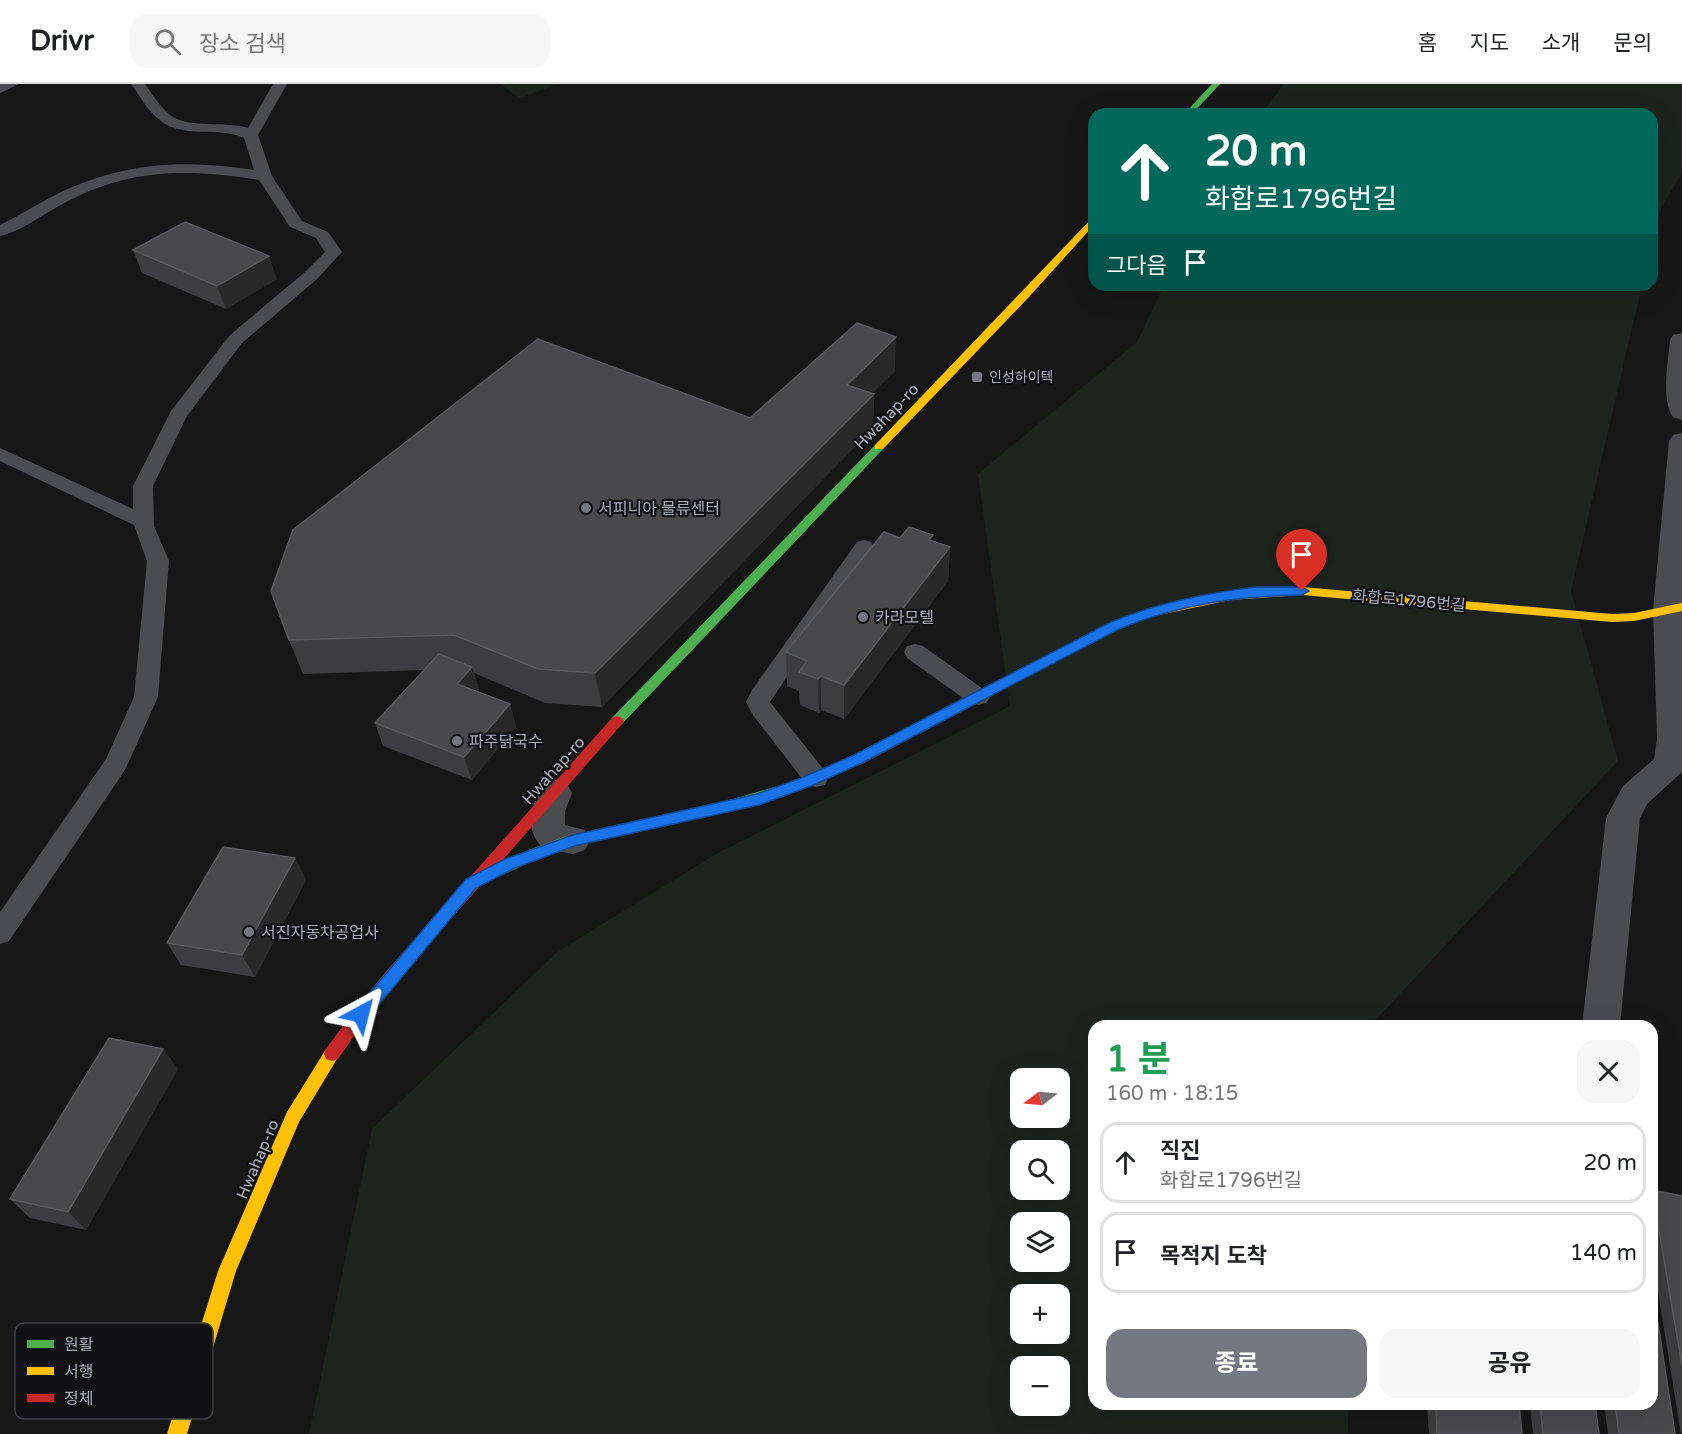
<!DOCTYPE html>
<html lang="ko">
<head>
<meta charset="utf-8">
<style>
  body { margin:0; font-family:"Varela Round","Noto Sans KR",sans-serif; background:#f6f6f6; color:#202124; height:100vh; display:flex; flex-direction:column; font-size:22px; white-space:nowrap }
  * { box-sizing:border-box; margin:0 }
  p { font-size:20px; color:#757577 }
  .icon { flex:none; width:33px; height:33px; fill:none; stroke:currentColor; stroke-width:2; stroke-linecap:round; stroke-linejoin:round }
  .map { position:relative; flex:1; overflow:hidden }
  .side { position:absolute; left:1088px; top:936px; width:570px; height:390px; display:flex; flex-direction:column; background:#fff; border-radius:18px; box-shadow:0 6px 24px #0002 }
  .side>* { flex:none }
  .banner { position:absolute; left:1088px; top:24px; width:570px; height:183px; border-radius:18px; box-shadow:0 6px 24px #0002; background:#00695c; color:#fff; overflow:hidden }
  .needle { width:39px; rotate:254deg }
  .controls { position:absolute; left:1010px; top:984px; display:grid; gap:12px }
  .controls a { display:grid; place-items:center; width:60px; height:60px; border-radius:12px; background:#fff; box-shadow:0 6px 24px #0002; font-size:30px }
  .pin { position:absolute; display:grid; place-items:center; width:51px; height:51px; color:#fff; margin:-62px -26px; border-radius:50% 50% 50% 0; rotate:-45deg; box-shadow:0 0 6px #0007 }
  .pin .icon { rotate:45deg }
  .me { position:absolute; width:66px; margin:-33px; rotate:38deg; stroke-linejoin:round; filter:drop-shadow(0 0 4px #0008) }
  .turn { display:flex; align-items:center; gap:21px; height:126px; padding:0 18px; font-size:27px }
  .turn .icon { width:78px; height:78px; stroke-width:2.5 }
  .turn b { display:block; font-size:42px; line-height:51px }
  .then { display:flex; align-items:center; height:57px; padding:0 18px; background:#0003; gap:12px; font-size:22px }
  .round { display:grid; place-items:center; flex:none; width:63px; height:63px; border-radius:18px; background:#f6f6f6 }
  .headline { display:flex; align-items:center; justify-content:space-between; height:102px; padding:0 18px }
  h1 { font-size:36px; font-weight:700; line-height:45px; color:#1e9e55 }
  .cta { display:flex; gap:12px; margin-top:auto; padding:12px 18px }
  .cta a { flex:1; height:69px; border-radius:18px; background:#757880; color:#fff; font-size:24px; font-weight:700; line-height:69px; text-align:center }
  .cta a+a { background:#f6f6f6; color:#202124 }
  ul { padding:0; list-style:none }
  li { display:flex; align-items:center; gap:18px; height:81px; margin:0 12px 9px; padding:0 6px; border:3px solid #e0e0e0; border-radius:18px }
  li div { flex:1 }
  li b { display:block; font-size:22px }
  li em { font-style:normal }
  header { display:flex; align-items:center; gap:36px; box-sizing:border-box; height:84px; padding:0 30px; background:#fff; border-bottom:2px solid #e0e0e0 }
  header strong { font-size:28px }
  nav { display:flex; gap:33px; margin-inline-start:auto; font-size:21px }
  .search { width:420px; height:54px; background:#f6f6f6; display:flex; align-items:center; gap:15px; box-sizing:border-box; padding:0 21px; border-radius:18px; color:#757577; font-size:22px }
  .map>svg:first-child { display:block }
  .green { fill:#1d241e; fill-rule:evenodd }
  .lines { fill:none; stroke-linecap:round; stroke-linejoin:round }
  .lane { fill:#4b4c50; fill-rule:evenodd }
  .street { fill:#4b4c50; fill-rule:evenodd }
  .fast { fill:#4caf50; fill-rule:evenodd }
  .slow { fill:#ffc107; fill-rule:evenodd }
  .jam { fill:#c62828; fill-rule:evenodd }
  .wall { fill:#3d3d3f }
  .shaded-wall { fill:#29292a }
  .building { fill:#49494c; stroke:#58595d; stroke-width:1.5 }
  .route { fill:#1a73e8; stroke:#114b97; stroke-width:1.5 }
  .poi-dot { fill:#757880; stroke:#111113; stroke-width:2 }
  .labels { text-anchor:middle; stroke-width:4.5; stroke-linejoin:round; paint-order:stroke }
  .far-poi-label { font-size:14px; fill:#a8adb8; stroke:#111113; text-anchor:start }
  .street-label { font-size:16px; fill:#a8adb8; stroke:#111113 }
  .poi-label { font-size:16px; fill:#a8adb8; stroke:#111113; text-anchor:start }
  .key { fill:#111113; stroke:#3e4045; stroke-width:1.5 }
  .key-label { font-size:16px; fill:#a8adb8 }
</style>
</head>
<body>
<header>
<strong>Drivr</strong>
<div class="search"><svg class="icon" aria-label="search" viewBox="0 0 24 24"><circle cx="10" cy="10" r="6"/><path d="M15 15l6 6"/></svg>장소 검색</div>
<nav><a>홈</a><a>지도</a><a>소개</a><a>문의</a></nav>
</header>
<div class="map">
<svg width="1682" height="1350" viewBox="0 0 1682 1350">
  <rect width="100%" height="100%" fill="#171717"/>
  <g class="green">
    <path d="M501,0H559L519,14Z"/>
    <path d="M1284,0H1682V89L1661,124L1652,163V30H1261Z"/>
    <path d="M1164,201H1642L1571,507L1618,677L1370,942H1094V1320H1348V1350H309L372,1045L557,868L716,770L1010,622L978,390L1137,258ZM1020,994H1059V1034H1020ZM1020,1066H1059V1106H1020ZM1020,1138H1059V1178H1020ZM1020,1210H1059V1250H1020ZM1020,1282H1059V1322H1020Z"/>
  </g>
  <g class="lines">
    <g class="lane">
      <path d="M0,0H19L0,9Z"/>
      <path d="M131,0H145C153,11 161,25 173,33C191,44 225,37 248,44L273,0H287L258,51L272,92L302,137L328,148L342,168L317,195L242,259L187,332L153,402L154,442L169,477L158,613L125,686L9,857L0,860V828L106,675L134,613L147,477L134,441L0,377V364L133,425V402L171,327L230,251L305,188L325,168L316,154L290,143L259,96C190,85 134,84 70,116C47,127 25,146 0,152V141C21,131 40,118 61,108C126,78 184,75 254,86L244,54C218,42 184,55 161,37C148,28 140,12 131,0Z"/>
      <path d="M864,456L871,458L874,463L770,618L825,687L828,694L825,701L816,703L807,701L753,631L746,618L752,606L857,458Z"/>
      <path d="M915,560L923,562L986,607L990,613L986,619L978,621L970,619L907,574L904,568L907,562Z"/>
    </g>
    <g class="street">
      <path d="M1682,249V336L1673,333C1661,316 1668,277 1670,256L1673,251Z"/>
      <path d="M1682,349V688L1647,720L1640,734L1620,942H1582L1606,734L1623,702L1654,675L1657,655L1653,526L1669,357L1673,351Z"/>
      <path d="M555,696L567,700L572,709L565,727V741L585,746L590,756L585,766L573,770L543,764C523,744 531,722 543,700Z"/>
    </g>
    <g class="fast">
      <path d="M1212,0H1220L1192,30H1184Z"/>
      <path d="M879,360L884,363L883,365L622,640H612L610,637L612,634L875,361Z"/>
      <path d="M799,696L804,697L806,701L804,705C726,732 644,742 565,764C538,772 515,787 489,796L484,794L482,790L484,786L526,767L564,753L716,720Z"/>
    </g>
    <g class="slow">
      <path d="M1094,132V141L1028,214L883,365H875V361Z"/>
      <path d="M1302,503L1612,530L1634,529L1682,519V527L1634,537L1612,538L1302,511L1230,516L1154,532L1148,528L1154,524L1230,508Z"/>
      <path d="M332,963L338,965L340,970L299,1038L236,1187L187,1350H167L218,1187L287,1028L326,965Z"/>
    </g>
    <g class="jam">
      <path d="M1154,524L1158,525L1160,528L1158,531L1119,544L864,679L799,706L794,705L792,701L794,697L854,671L1111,538Z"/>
      <path d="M617,632L622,634L624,637L622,640L400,893L367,933L338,975L332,977L326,975L324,970L326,965L356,924L389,884L612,634Z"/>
    </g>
  </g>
  <g class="wall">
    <path d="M133,166L277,195L226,225L142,189Z"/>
    <path d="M895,287L872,309L874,310L873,344L602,623L545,619L474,589L479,606L477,608L510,620L516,643L472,696L383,662L375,639L424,586L303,590L289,556L750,334Z"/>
    <path d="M900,454L933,457L950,463L948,497L844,635L821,626L819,629L800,621L799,607L787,602L786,568Z"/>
    <path d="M295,774L306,796L255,893L181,881L167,859Z"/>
    <path d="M163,965L178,985L86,1146L30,1134L10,1115Z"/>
    <path d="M1652,1106L1682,1112V1350H1681L1652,1171Z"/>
    <path d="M1427,1320H1519L1522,1350H1429Z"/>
    <path d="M1530,1320H1595L1599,1350H1533Z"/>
    <path d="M1604,1320H1652L1675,1350H1608Z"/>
  </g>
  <g class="shaded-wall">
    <path d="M269,172L277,195L226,225L217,202Z"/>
    <path d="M896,253L895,287L847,334V301Z"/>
    <path d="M874,310L873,344L602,623L595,589Z"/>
    <path d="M950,463L948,497L844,635V601Z"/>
    <path d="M472,583L479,606L464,623L457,600Z"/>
    <path d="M821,592V626L819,629L818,595Z"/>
    <path d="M510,620L516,643L472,696L464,673Z"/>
    <path d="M295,774L306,796L255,893L242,871Z"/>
    <path d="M163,965L178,985L86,1146L68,1128Z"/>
  </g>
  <g class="building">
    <path d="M185,138L269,172L217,202L133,166Z"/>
    <path d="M857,239L896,253L847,301L874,310L595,589L538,585L454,551L289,556L271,507L293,446L538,255L750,334Z"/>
    <path d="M909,443L933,451L929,456L950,463L844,601L821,592L818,595L799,588L807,577L786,568L884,448L900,454Z"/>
    <path d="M439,570L472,583L457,600L510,620L464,673L375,639Z"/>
    <path d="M223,763L295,774L242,871L167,859Z"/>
    <path d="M109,954L163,965L68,1128L10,1115Z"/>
    <path d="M1652,1106L1682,1112V1281Z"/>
    <path d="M1652,1200L1675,1350H1619L1615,1320H1652Z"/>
    <path d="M1436,1320H1519L1522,1350H1437Z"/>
    <path d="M1540,1320H1595L1599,1350H1543Z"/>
  </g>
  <path class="route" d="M1256,503H1302L1309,507L1302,511C1239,512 1179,520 1119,545L864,678L811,702L759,721L574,762L515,784L476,804L367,935L361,937L355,935L353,930L355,926L466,795L505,775L573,751L757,710L801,694L854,671L1111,538C1157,519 1206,509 1256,503Z"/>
  <g class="poi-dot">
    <rect x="971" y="287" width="12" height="12" rx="3"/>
    <circle cx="586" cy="424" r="6"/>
    <circle cx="863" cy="533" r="6"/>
    <circle cx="457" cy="657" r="6"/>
    <circle cx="249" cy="848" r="6"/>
  </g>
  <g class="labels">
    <g class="far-poi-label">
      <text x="989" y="298">인성하이텍</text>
    </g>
    <g class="street-label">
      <text transform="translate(886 332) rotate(-46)" y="6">Hwahap-ro</text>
      <text transform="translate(1409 516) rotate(5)" y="6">화합로1796번길</text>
      <text transform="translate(553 686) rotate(-48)" y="6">Hwahap-ro</text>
      <text transform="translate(257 1075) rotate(-67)" y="6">Hwahap-ro</text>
    </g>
    <g class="poi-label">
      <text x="598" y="430">서피니아 물류센터</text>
      <text x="875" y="539">카라모텔</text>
      <text x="469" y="663">파주닭국수</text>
      <text x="261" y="854">서진자동차공업사</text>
    </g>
  </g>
  <rect x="15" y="1239" width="198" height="96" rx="9" class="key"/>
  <rect x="27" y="1256" width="27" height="8" fill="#4caf50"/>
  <rect x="27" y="1283" width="27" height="8" fill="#ffc107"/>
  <rect x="27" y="1310" width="27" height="8" fill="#c62828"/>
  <g class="key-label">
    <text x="64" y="1266">원활</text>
    <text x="64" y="1293">서행</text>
    <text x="64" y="1320">정체</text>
  </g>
</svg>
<div class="controls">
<a><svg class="needle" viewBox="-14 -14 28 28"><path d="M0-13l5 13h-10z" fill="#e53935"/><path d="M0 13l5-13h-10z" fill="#757577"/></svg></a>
<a><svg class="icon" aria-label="search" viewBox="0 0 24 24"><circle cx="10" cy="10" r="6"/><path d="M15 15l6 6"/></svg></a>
<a><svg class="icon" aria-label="layers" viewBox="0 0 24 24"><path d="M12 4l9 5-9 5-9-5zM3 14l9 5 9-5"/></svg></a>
<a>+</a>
<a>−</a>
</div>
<div class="pin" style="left:1302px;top:507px;background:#d93025"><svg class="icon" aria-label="arrive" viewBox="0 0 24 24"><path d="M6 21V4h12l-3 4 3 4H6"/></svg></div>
<svg class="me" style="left:361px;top:930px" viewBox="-20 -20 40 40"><path d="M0-17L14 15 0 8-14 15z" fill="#1a73e8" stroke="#fff" stroke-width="4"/></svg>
<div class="banner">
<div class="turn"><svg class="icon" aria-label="ahead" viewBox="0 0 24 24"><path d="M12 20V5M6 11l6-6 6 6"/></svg><div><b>20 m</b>화합로1796번길</div></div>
<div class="then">그다음<svg class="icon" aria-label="arrive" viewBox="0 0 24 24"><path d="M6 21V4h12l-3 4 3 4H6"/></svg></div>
</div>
<section class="side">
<div class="headline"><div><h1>1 분</h1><p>160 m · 18:15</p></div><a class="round"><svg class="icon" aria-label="close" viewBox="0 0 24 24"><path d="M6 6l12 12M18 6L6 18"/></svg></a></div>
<ul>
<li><svg class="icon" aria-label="ahead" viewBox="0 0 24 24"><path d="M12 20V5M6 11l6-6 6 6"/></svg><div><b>직진</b><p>화합로1796번길</p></div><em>20 m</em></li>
<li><svg class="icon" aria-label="arrive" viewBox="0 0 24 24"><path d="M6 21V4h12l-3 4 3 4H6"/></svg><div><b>목적지 도착</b></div><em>140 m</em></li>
</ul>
<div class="cta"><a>종료</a><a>공유</a></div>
</section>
</div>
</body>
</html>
